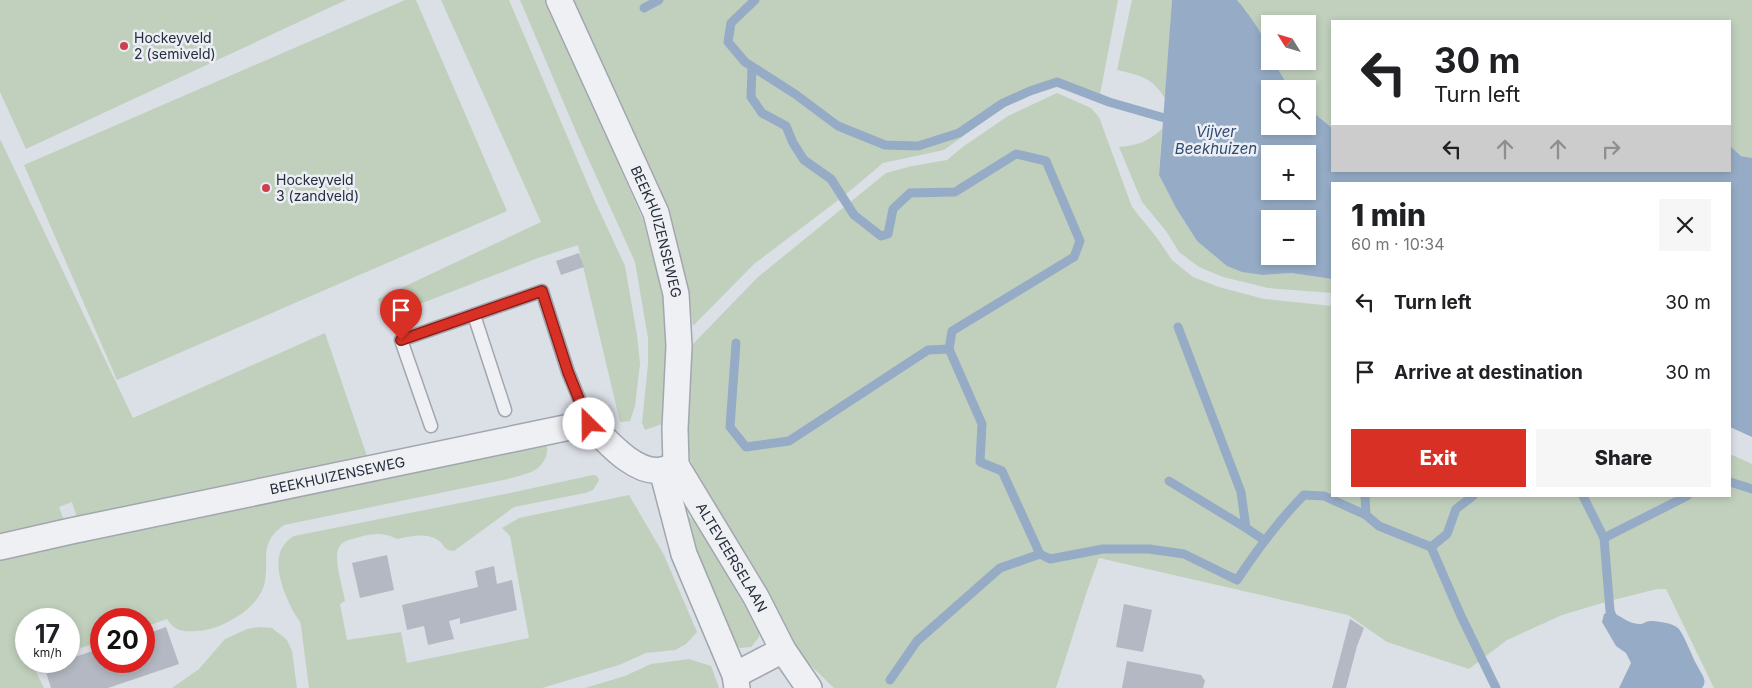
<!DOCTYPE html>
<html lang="en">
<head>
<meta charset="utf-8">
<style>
  body { margin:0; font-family:Inter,sans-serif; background:#f6f6f6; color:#202124; height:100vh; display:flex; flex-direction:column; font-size:19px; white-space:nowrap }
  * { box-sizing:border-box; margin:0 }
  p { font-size:16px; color:#757577 }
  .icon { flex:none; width:28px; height:28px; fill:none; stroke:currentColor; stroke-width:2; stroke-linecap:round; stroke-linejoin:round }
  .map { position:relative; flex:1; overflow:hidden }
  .sheet { position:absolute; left:1331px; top:182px; width:400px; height:315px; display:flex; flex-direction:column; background:#fff; border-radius:0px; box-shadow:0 2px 8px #0003 }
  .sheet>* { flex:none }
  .top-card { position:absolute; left:1331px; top:20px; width:400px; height:152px; border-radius:0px; box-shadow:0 2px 8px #0003; background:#fff; color:#202124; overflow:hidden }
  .needle { width:32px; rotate:307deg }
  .fabs { position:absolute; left:1261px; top:15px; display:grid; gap:10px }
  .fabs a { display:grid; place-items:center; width:55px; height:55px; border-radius:0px; background:#fff; box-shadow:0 2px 8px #0003; font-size:25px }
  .speed { position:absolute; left:15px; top:608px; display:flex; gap:10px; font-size:25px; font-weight:700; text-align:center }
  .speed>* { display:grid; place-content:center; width:65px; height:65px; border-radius:50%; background:#fff; box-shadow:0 2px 8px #0003; line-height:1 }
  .speed small { font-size:12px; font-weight:400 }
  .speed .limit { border:8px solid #d22; background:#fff; color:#111 }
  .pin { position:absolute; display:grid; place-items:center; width:42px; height:42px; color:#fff; margin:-51px -21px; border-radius:50% 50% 50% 0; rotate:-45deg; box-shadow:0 0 5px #0007 }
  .pin .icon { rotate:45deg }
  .me { position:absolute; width:55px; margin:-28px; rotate:337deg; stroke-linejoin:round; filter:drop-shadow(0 0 4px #0008) }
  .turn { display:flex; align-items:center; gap:18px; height:105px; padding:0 20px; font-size:22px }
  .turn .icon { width:65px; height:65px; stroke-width:2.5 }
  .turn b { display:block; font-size:35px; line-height:42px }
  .lanes { display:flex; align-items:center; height:48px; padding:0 20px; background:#0003; justify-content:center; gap:25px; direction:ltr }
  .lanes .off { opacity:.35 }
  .round { display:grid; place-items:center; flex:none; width:52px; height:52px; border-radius:0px; background:#f6f6f6 }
  .head { display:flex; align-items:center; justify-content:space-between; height:85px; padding:0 20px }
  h1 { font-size:30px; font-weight:800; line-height:38px }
  .primary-button { display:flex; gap:10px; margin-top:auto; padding:10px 20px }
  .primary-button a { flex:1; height:58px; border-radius:0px; background:#d93025; color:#fff; font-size:20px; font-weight:800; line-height:58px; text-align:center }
  .primary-button a+a { background:#f6f6f6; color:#202124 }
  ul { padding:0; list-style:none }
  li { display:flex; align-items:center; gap:15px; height:70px; padding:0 20px }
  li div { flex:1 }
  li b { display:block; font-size:19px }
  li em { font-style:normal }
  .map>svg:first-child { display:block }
  .green { fill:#c1d0bd }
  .water { fill:#96acc6; fill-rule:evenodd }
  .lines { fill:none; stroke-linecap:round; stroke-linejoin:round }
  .stream { stroke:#96acc6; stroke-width:9 }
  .building { fill:#b3b8c2 }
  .service-casing { stroke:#a1a6af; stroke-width:15 }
  .minor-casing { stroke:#a1a6af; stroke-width:28 }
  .service { stroke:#eef0f4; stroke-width:12 }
  .minor { stroke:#eef0f4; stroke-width:25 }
  .route-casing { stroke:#8d1f18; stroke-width:12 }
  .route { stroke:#d93025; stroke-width:9 }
  .poi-dot { fill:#cc4050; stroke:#ebeef4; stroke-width:2 }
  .labels { text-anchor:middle; stroke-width:5; stroke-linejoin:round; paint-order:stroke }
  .poi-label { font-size:14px; fill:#262d3b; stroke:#ebeef4; text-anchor:start }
  .street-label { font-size:14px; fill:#262d3b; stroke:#ebeef4 }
  .water-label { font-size:15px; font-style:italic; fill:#314a6f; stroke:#ebeef4 }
</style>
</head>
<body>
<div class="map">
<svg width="1752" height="688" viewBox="0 0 1752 688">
  <rect width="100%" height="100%" fill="#dbdfe6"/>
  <g class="green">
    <path d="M0,0H346L26,149L0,92Z"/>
    <path d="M405,0H416L507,211L117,380L24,165Z"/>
    <path d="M441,0H509L594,199L625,266L637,335L640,364L635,406L630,421L620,422L578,245L538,258L389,316L383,314L378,299L541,222Z"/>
    <path d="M520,0H547L643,220L663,297L669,350L668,415L662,424L645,430L642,423L648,364V338L635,262L577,134Z"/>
    <path d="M571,0H1118L1099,100L1058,84L1032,93L1005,106L944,150L883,163L845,195L754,264L693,326L684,268L674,237Z"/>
    <path d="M1132,0H1172L1166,100C1152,77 1142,76 1117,70Z"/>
    <path d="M1237,0H1752V158L1741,156L1730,146V21H1332V128L1308,108V89H1290L1273,61H1308V24H1270V54L1247,12Z"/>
    <path d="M1057,93L1091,108L1099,117L1132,207L1157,238L1172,260L1193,277L1219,287L1264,299L1332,306V496H1730V454L1752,464V688H1714L1666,589H1657L1609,601L1562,615L1507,640L1469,669L1387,642L1348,615L1099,558L1086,594L1056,688H834L803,658L699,478L690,460L687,430L692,345L758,277L886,173L912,166L947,160L964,146L1008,116Z"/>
    <path d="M1162,129L1159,175L1176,208L1197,241L1263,275L1291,273L1332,279V293L1268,288L1223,277L1199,267L1179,252L1166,231L1142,202L1119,147C1139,145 1147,142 1162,129Z"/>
    <path d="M0,139L133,418L325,333L369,462L78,521L72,502L59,507L64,521L0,539Z"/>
    <path d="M545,442C551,451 544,465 535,470C528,474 517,476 508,479L284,525C259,543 269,557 265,581C261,608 221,630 197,631C183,632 174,631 167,619L144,627V619H101V641L69,652V619H26V661H40L37,662L34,668L44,688H0V555Z"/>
    <path d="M593,475L597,476L599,480L593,490L585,493L514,507L454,551C443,550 445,545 438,540C425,532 410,537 397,539C386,533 375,533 363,536C357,538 350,539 344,542C329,550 343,586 345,601L340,604L347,640L401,632L407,663L529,638L510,536L502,528L519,518L629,495L664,555L697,632L686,644L675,650L646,653L619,665L542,688H309C307,673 305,657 303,642C302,636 302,628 300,622C298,618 294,614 292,609C281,587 267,551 294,536L510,493Z"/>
    <path d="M687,515L697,523L740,598L760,627L759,637L751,647L740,648L730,640L680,525Z"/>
    <path d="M260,627L272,628L287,640L292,651L297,688H172L199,669L225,639L247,629Z"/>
    <path d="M689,659L711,666L719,688H585L625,676L651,664Z"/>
  </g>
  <g class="water">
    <path d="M1172,0H1237C1249,14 1270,42 1270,61H1273L1290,89H1270V126H1308V108L1332,128V171H1730V146L1741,156L1752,158V437L1730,427V184H1332V279L1291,273L1263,275L1242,272L1227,266L1197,241L1176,208L1159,175ZM1270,154H1308V191H1270ZM1270,219H1308V256H1270Z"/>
    <path d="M1610,611C1619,615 1629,624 1639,624C1642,625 1646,621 1650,621C1657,621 1674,623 1679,629C1687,641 1691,655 1698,667C1702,675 1708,681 1702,688H1619L1631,663L1626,653L1616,646L1602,622L1604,614Z"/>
  </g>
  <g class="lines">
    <g class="stream">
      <path d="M755,0L731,23L728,42L745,62L795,94L838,126L885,145L918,146L959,133L1003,103L1030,91L1057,82L1109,102L1175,121"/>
      <path d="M644,8L659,0"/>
      <path d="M752,67L751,97L762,113L786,126L793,143L804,160L831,179L854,215L881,236L888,234L893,209L910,193L955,192L1016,154L1046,161L1080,241L1074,257L952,331L949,349L982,424L980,462L1002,471L1040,554L1050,559L1103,549H1149L1184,554L1237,580C1257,550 1278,521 1304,495L1324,496L1366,515"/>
      <path d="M1178,327L1241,492L1246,528L1264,540"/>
      <path d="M736,343L730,427L746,447L789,441L928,350L949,349"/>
      <path d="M1169,481L1246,528"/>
      <path d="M1730,482L1752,489"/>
      <path d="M1365,496L1366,515L1379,526L1431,547L1447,534L1456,509L1473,496"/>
      <path d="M1583,496L1604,538"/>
      <path d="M1431,547L1461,616L1496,688"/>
      <path d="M1614,621L1610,611L1604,538L1687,496"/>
      <path d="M890,680L917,641L1000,568L1040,554"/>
    </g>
  </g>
  <g class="building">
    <path d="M579,253L584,267L561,275L556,261Z"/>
    <path d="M387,555L394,590L360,598L352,563Z"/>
    <path d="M494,566L497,584L512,580L517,610L460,624V618L449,621L454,639L428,645L424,626L407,630L402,605L478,587L475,571Z"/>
    <path d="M1124,604L1152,610L1143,652L1116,647Z"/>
    <path d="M1350,619L1364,628L1357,646L1346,688H1332Z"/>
    <path d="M166,627L179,664L108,688H51L44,666L60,661H69V659L101,648V661H144V635Z"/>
    <path d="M1127,661L1201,675L1205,681L1203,688H1122Z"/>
  </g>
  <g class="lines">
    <defs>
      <g id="service">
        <path d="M474,315L505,410"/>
        <path d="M431,426L401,340L542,291L568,372L589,423"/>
      </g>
      <g id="minor">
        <path id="s1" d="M559,0L656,213L676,294L679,346L675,429L676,465"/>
        <path id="s2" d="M676,465L756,597L783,650L809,688"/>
        <path d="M662,470L684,554L735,675L737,688"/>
        <path id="s3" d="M0,547L71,531L589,423C606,440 635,475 662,470C667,469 672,466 676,465"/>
        <path d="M735,675L783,650"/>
      </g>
    </defs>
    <use href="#service" class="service-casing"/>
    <use href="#minor" class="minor-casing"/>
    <use href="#service" class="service"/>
    <use href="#minor" class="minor"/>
  </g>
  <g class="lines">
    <defs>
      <path id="route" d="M401,340L542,291L568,372L589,424"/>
    </defs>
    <use href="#route" class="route-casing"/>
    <use href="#route" class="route"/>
  </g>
  <g class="poi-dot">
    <circle cx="124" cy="46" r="5"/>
    <circle cx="266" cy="188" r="5"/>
  </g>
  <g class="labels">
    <g class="poi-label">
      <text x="134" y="43">Hockeyveld<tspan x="134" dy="16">2 (semiveld)</tspan></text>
      <text x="276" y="185">Hockeyveld<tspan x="276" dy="16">3 (zandveld)</tspan></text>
    </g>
    <g class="street-label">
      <text dy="5" stroke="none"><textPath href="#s1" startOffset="252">BEEKHUIZENSEWEG</textPath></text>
      <text dy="5" stroke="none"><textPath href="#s3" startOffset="345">BEEKHUIZENSEWEG</textPath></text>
      <text dy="5" stroke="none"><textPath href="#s2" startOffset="108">ALTEVEERSELAAN</textPath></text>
    </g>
    <g class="water-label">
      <text x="1216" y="137">Vijver<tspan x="1216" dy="17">Beekhuizen</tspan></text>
    </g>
  </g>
</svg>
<div class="fabs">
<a><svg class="needle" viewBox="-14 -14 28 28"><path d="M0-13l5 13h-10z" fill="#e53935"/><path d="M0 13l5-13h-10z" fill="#757577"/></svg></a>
<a><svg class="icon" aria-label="search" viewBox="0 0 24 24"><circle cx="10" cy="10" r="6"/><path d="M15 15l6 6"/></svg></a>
<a>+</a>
<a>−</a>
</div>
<div class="speed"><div>17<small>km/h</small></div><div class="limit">20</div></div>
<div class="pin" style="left:401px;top:340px;background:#d93025"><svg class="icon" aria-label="arrive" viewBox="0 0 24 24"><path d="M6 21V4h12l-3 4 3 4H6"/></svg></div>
<svg class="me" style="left:589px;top:424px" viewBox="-20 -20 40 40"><circle r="19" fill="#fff"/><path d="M0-13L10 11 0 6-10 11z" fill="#d93025"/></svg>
<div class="top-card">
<div class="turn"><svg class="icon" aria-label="left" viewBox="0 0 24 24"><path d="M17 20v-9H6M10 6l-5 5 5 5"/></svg><div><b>30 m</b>Turn left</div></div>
<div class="lanes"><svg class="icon" aria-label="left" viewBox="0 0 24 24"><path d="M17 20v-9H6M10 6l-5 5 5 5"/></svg><svg class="icon off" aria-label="ahead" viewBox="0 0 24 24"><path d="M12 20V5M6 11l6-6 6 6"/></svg><svg class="icon off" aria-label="ahead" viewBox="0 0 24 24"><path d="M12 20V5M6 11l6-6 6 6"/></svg><svg class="icon off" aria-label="right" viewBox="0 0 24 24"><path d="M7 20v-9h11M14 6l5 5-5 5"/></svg></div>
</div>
<section class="sheet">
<div class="head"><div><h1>1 min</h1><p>60 m · 10:34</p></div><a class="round"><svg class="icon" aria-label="close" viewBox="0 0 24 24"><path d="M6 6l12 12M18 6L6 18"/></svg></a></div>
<ul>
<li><svg class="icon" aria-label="left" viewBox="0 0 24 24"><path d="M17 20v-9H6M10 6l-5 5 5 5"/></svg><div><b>Turn left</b></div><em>30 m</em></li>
<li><svg class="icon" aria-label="arrive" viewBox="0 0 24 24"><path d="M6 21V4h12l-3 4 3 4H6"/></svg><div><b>Arrive at destination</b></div><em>30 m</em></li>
</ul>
<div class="primary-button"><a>Exit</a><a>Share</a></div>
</section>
</div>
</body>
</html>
